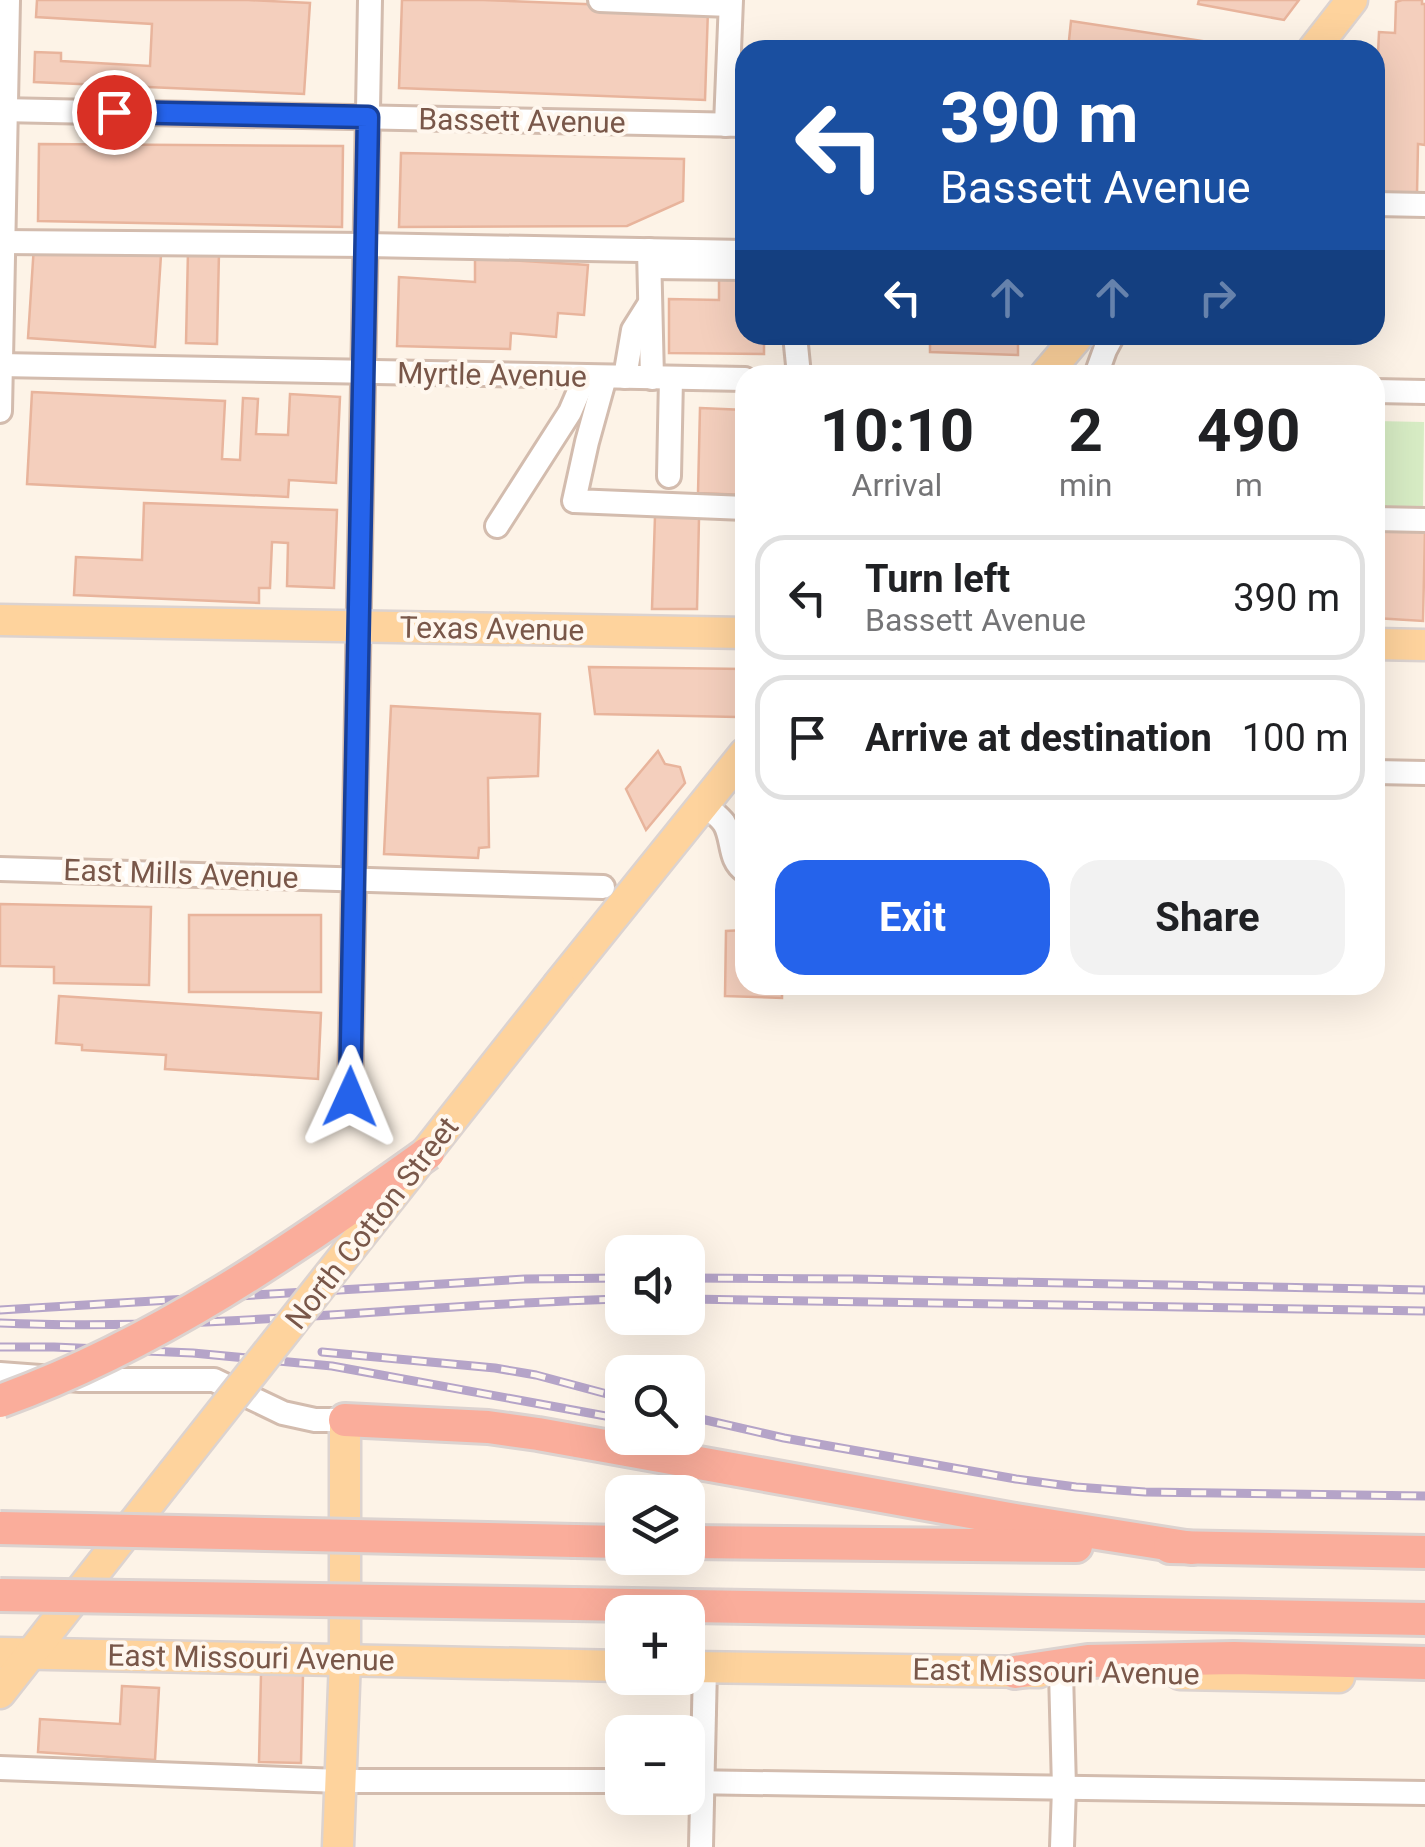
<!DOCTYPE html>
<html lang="en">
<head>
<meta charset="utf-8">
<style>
  body { margin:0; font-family:Roboto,sans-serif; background:#f2f2f2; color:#202124; height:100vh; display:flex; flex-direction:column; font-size:38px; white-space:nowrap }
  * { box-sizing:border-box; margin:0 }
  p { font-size:32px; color:#757577 }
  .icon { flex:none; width:55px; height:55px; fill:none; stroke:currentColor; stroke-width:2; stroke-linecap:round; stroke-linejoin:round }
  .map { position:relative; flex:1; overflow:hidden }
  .details { position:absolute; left:735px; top:365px; width:650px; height:630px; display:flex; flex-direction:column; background:#fff; border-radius:30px; box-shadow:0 10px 40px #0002 }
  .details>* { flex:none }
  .guide { position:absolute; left:735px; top:40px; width:650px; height:305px; border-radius:30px; box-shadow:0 10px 40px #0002; background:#1a4fa0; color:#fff; overflow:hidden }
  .fabs { position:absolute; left:605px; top:1235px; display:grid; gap:20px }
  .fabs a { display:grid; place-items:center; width:100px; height:100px; border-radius:20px; background:#fff; box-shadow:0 10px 40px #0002; font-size:50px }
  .pin { position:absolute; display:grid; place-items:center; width:85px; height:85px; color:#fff; margin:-42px; border:5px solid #fff; border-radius:50%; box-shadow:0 2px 10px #0007 }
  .me { position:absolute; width:110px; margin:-55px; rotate:1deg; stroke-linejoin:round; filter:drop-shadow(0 0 8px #0008) }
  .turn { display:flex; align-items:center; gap:35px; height:210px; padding:0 40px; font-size:45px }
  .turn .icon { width:130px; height:130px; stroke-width:2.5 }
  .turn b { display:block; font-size:70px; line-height:85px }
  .lanes { display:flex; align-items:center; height:95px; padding:0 40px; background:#0003; justify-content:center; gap:50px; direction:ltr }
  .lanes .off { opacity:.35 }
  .eta { display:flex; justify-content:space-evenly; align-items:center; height:170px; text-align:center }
  .eta b { font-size:60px; font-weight:700; line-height:70px }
  .button { display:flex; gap:20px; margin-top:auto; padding:20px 40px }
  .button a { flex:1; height:115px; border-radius:30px; background:#2563eb; color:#fff; font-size:40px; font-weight:700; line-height:115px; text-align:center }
  .button a+a { background:#f2f2f2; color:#202124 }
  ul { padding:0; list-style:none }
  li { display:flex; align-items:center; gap:30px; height:125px; margin:0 20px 15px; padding:0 20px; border:5px solid #e0e0e0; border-radius:30px }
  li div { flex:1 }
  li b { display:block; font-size:38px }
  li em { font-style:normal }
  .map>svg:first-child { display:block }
  .green { fill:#d7ecc4 }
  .building { fill:#f4cfbd; stroke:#e8b49c; stroke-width:2.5 }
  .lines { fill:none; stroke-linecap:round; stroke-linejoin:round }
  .minor-casing { stroke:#d3bcae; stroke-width:28 }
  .major-casing { stroke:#dcd3d0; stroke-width:35 }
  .highway-casing { stroke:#dcd3d0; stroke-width:38 }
  .minor { stroke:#fff; stroke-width:22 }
  .major { stroke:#fed39d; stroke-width:30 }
  .highway { stroke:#faad9b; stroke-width:32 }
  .rail-casing { stroke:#b5a4c8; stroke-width:9 }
  .rail { stroke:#fff7ee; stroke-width:5; stroke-dasharray:15; stroke-linecap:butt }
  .major-bridge-casing { stroke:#dcd3d0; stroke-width:35; stroke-linecap:butt }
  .highway-bridge-casing { stroke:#dcd3d0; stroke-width:38; stroke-linecap:butt }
  .major-bridge { stroke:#fed39d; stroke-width:30 }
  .highway-bridge { stroke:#faad9b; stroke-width:32 }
  .route-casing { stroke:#184099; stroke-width:25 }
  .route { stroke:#2563eb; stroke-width:18 }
  .labels { text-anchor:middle; stroke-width:8; stroke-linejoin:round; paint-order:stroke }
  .street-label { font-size:30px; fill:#795749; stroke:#fff7ee }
</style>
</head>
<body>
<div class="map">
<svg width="1425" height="1847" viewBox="0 0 1425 1847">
  <rect width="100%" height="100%" fill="#fdf3e7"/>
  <path class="green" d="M1375,421L1424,422L1423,511L1375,509Z"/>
  <g class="building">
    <path d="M37,0H248L310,3L304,94L34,82L35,52L61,53V61L150,66L152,24L36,17Z"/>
    <path d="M402,0H483L708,9L705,100L399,88Z"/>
    <path d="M1199,0H1299L1284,20L1198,4Z"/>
    <path d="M1402,0H1422V4H1425V145L1418,144L1417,194L1375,193V53L1378,54L1379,32L1395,33L1396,2Z"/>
    <path d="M1071,21L1242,47V50H1068Z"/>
    <path d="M39,144L343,146L342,227L38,221Z"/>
    <path d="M401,153L684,159L683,201L627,226L399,227Z"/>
    <path d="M34,245L161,255L155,347L28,338Z"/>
    <path d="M188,251L219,252L217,344L186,343Z"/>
    <path d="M475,258L588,265L584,315L558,313L556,337L511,333L510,349L397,346L399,277L475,282Z"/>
    <path d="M719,272H745V335H764V354L669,353V299L719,300Z"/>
    <path d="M930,335H1018V355L930,352Z"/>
    <path d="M32,392L225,401L222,459L240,460L243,398L258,399L256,434L288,435L290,394L340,397L336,483L289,480L288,497L27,484Z"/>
    <path d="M700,408L745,410V495L698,493Z"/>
    <path d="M144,503L337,510L334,588L287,586L288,543L272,542L270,588H259V603L74,595L76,557L142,560Z"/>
    <path d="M655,516L699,518L697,609H652Z"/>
    <path d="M1375,527L1425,530L1423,621L1375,618Z"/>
    <path d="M589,667L745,669V707L737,717L595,714Z"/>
    <path d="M391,706L540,714L538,776L488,778L489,847L479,848L478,858L384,854Z"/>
    <path d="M658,751L665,764L680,767L685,783L646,830L626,789Z"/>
    <path d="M0,904L151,907L149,985L54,983V967L0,966Z"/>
    <rect x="189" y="915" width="132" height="77"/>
    <path d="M745,930V985H782V998L725,996L726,931Z"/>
    <path d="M59,996L321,1013L318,1079L165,1069L166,1055L82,1050V1045L56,1043Z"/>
    <path d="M261,1674L303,1675L301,1763L259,1762Z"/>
    <path d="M122,1686L159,1688L155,1760L38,1752L40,1719L120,1724Z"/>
  </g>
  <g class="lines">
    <defs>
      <g id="minor">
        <path d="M600,0L730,5"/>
        <path d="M0,110L745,125"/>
        <path d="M726,125L731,0"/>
        <path d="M1375,204L1425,205"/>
        <path d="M0,242L366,245L745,252"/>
        <path d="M649,250L652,378"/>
        <path d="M650,267L745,268"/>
        <path d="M795,335L799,375"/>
        <path d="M0,365L745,379"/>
        <path d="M1096,375L1105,350L1113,335"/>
        <path d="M605,377L587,442L574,501L745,508"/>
        <path d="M625,377L633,330L650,303"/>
        <path d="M1375,391L1425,392"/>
        <path d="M0,411L8,0"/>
        <path d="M669,476L671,378"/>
        <path d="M1375,519L1425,520"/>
        <path d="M497,526L570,412L585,377"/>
        <path d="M1375,772L1425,773"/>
        <path d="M704,804C710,810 719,816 724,823C734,839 728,860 745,871"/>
        <path d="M0,869L603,887"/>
        <path d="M350,1097L370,0"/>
        <path d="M0,1374L80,1380H214L283,1413L315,1420H345"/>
        <path d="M1061,1672L1064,1788L1062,1847"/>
        <path d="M0,1768L340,1781H622"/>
        <path d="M688,1782L1425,1793"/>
        <path d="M701,1847L705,1667"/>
      </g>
      <g id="major">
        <path d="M1313,50L1352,0"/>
        <path d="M1045,375L1079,335"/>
        <path d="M0,620L745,633"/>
        <path d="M1375,644L1425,645"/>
        <path d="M559,984L745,753"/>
        <path d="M0,1653L622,1666"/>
        <path d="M688,1667L1039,1672"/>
        <path d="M1180,1674L1339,1677"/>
        <path d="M0,1693L173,1473"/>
        <path d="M338,1847L345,1659V1420"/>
      </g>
      <g id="highway">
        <path d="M345,1420L488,1427L538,1434L1015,1520L1192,1548"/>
        <path d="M575,1541L622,1542"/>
        <path d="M688,1542L1076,1546"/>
        <path d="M1170,1547L1425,1552"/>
        <path d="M574,1604L1425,1619"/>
        <path d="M1015,1672L1088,1661L1234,1658L1425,1663"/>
      </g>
    </defs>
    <use href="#minor" class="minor-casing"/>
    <use href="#major" class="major-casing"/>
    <use href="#highway" class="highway-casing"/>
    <use href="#minor" class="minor"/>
    <use href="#major" class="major"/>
    <use href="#highway" class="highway"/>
    <defs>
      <g id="rail">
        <path d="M688,1278L855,1279L1425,1290"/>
        <path d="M688,1299L1425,1311"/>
        <path d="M0,1310L525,1279L622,1278"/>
        <path d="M0,1323C208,1332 415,1304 622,1299"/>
        <path d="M0,1347H54L193,1353L332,1366L622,1419"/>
        <path d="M322,1352L495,1368L536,1375L622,1398"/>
        <path d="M688,1416L784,1438L1016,1479L1076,1487L1145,1492L1425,1496"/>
      </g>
    </defs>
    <use href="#rail" class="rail-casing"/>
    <use href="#rail" class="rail"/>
    <defs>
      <path id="major-bridge" d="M173,1473L559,984"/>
      <g id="highway-bridge">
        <path d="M0,1401C156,1345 294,1249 428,1153"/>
        <path d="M0,1528L575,1541"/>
        <path d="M0,1595L574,1604"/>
      </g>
    </defs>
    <use href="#major-bridge" class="major-bridge-casing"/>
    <use href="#highway-bridge" class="highway-bridge-casing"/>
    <use href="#major-bridge" class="major-bridge"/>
    <use href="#highway-bridge" class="highway-bridge"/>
  </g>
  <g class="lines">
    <defs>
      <path id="route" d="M114,112L368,117L350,1097"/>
    </defs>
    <use href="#route" class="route-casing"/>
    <use href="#route" class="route"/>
  </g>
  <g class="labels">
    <g class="street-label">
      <text transform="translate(522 121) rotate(1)" y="10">Bassett Avenue</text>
      <text transform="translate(492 375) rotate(1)" y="10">Myrtle Avenue</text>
      <text transform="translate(492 629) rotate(1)" y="10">Texas Avenue</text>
      <text transform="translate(181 874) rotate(2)" y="10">East Mills Avenue</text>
      <text transform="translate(372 1223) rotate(-52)" y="10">North Cotton Street</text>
      <text transform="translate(251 1658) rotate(1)" y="10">East Missouri Avenue</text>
      <text transform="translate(1056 1672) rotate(1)" y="10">East Missouri Avenue</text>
    </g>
  </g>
</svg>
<div class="fabs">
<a><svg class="icon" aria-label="sound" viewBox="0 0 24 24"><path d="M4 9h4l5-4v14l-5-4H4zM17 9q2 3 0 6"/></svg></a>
<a><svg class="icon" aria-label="search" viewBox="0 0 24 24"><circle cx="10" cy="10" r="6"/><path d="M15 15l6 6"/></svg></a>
<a><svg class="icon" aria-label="layers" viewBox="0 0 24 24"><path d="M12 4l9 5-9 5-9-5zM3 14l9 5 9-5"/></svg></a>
<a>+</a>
<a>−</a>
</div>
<div class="pin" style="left:114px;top:112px;background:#d93025"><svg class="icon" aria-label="arrive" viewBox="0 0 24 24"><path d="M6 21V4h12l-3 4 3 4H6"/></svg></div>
<svg class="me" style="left:350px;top:1097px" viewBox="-20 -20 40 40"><path d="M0-17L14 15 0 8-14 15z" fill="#2563eb" stroke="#fff" stroke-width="4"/></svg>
<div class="guide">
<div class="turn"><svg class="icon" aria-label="left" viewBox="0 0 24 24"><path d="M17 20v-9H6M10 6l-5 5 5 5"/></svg><div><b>390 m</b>Bassett Avenue</div></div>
<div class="lanes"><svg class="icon" aria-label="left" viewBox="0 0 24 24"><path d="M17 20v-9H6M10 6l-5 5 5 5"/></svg><svg class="icon off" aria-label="ahead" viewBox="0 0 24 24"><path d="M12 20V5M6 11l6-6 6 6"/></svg><svg class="icon off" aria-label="ahead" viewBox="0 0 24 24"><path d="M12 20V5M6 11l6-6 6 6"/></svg><svg class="icon off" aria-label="right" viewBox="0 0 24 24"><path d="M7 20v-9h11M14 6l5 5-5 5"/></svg></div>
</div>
<section class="details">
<div class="eta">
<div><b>10:10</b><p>Arrival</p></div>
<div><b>2</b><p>min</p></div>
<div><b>490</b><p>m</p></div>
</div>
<ul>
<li><svg class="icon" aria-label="left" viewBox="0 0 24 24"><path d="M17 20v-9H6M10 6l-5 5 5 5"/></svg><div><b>Turn left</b><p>Bassett Avenue</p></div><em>390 m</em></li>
<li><svg class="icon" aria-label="arrive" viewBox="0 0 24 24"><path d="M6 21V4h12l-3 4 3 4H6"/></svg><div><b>Arrive at destination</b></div><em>100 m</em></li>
</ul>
<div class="button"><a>Exit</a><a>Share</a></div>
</section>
</div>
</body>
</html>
